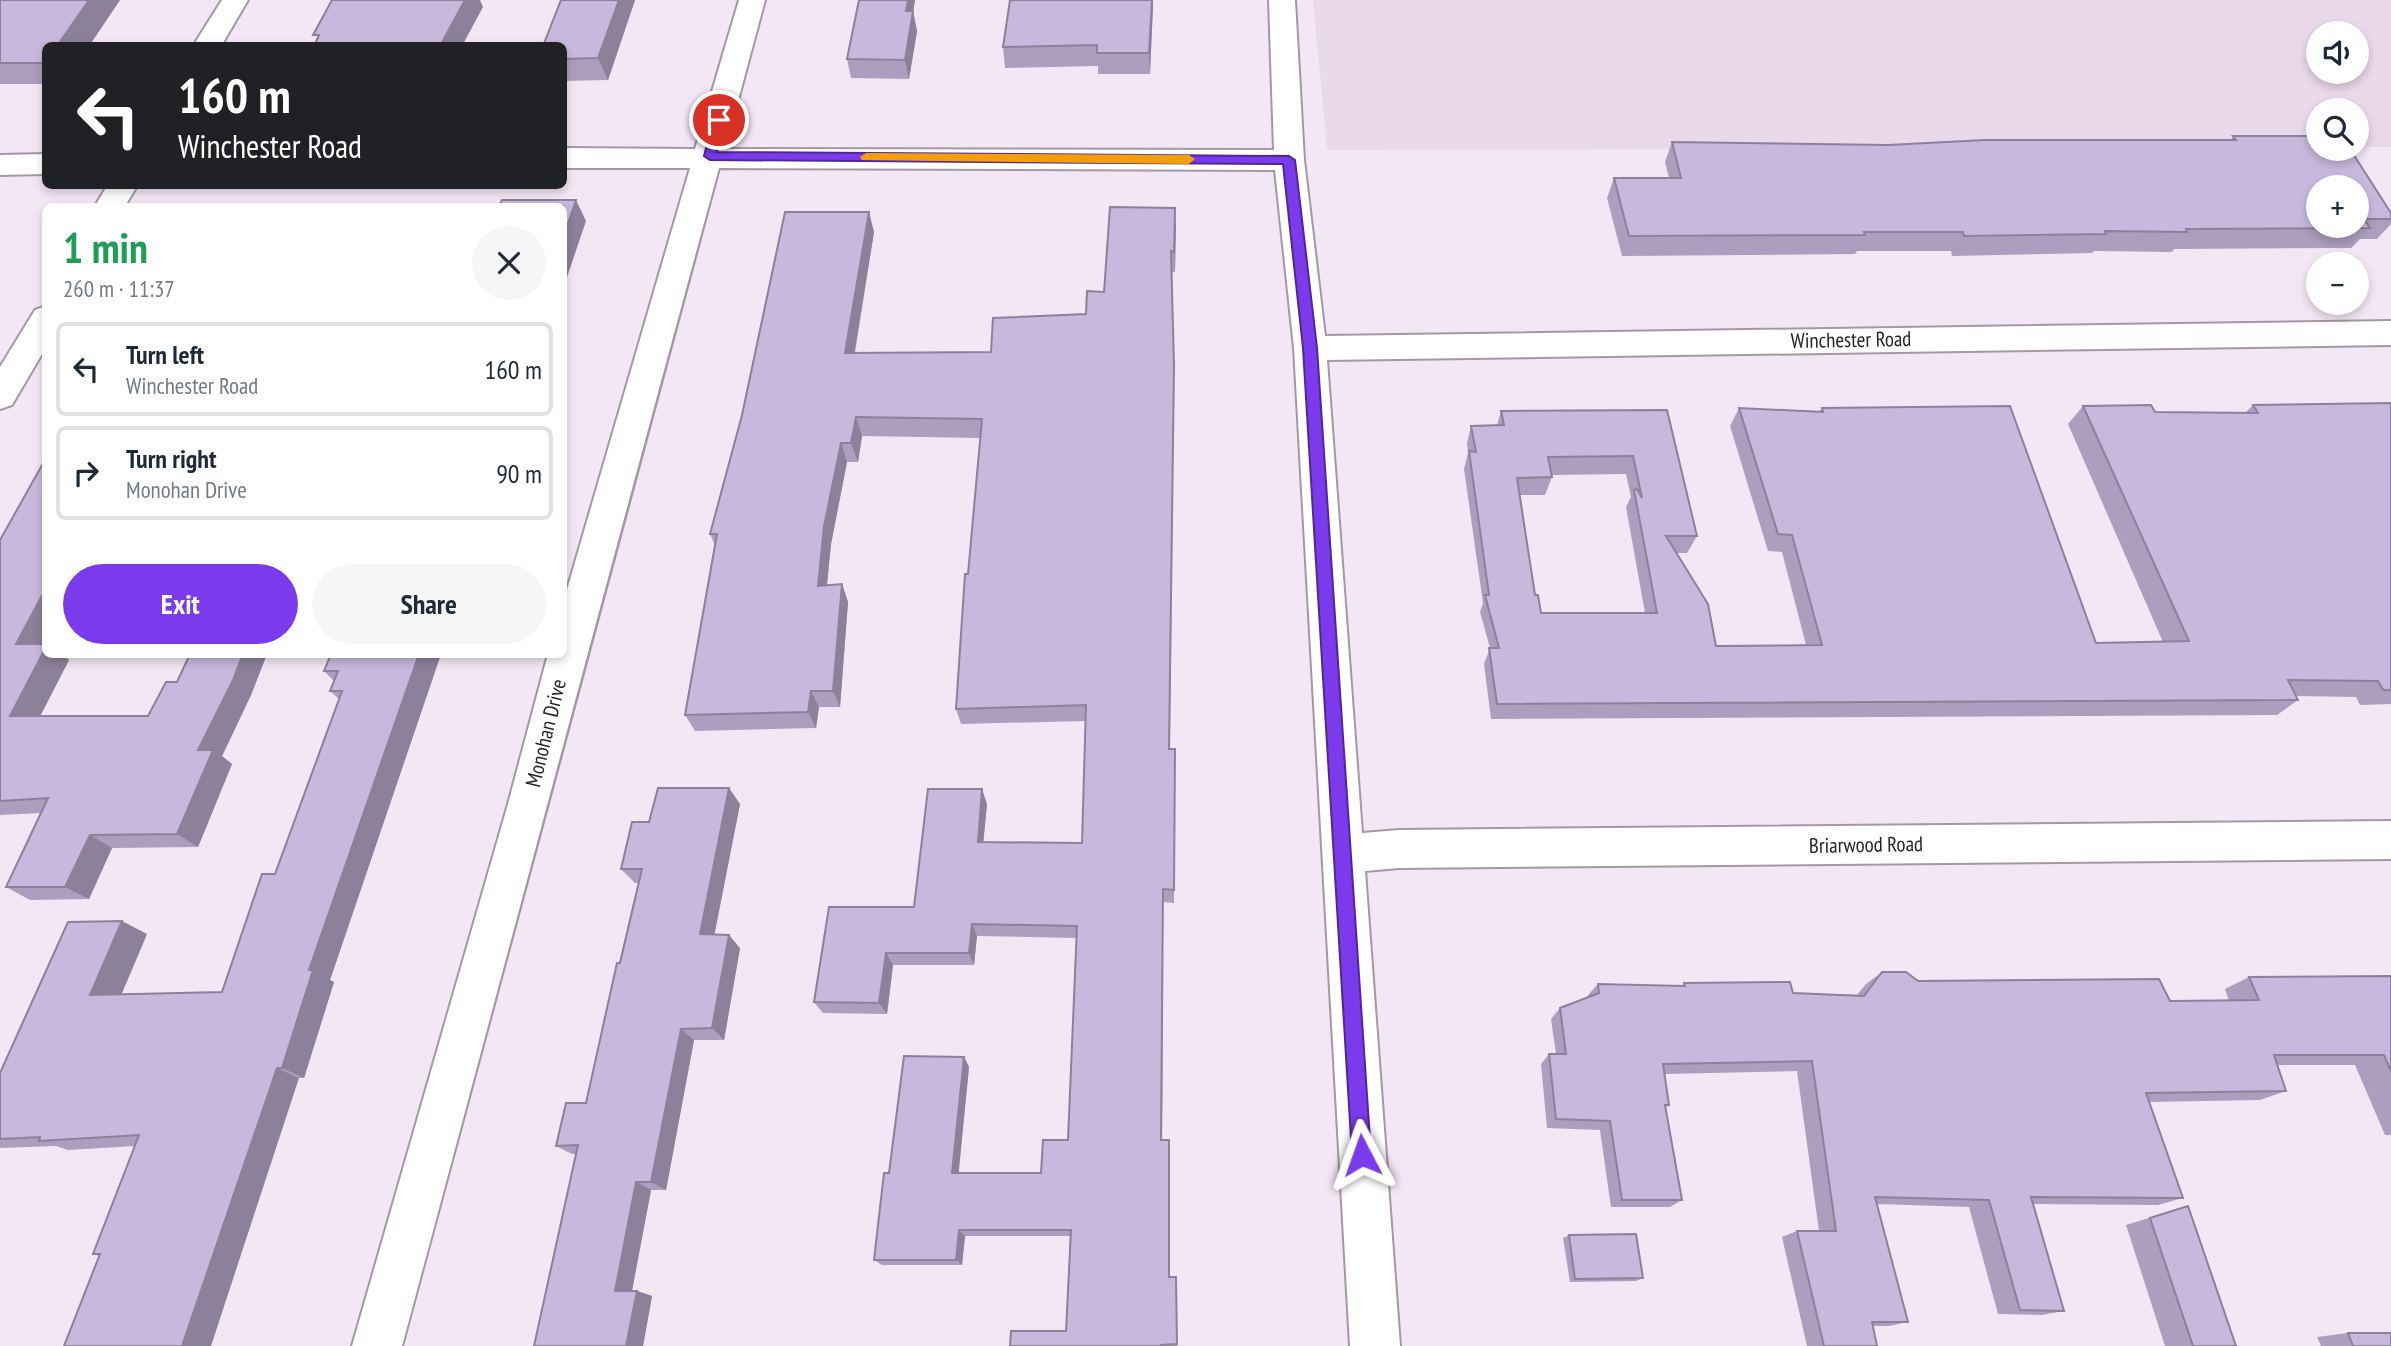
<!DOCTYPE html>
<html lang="en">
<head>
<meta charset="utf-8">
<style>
  body { margin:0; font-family:"PT Sans Narrow",sans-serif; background:#f6f6f7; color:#1f2937; height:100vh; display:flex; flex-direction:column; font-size:26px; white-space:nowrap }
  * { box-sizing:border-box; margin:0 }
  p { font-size:23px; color:#747a83 }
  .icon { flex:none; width:38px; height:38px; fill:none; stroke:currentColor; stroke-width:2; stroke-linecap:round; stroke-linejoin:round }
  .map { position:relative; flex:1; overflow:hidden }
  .details { position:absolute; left:42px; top:203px; width:525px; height:455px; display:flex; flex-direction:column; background:#fff; border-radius:10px; box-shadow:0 4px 10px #0003 }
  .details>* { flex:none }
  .guide { position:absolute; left:42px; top:42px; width:525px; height:147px; border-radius:10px; box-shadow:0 4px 10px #0003; background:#202124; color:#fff; overflow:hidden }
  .fabs { position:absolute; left:2306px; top:21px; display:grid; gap:14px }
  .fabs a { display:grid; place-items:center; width:63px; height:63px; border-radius:50%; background:#fff; box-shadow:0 4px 10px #0003; font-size:35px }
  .pin { position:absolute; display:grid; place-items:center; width:60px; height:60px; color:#fff; margin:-30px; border:4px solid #fff; border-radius:50%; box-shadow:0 2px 7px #0007 }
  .me { position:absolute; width:77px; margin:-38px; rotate:356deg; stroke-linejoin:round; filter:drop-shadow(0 0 5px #0008) }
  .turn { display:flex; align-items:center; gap:24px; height:147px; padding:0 21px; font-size:32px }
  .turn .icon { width:91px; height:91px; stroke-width:2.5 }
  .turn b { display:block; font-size:49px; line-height:60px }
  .round { display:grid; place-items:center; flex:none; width:74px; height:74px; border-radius:37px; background:#f6f6f7 }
  .summary { display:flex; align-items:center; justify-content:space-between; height:119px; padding:0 21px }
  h1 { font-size:42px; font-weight:800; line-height:52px; color:#1e9e55 }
  .button { display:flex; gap:14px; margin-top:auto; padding:14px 21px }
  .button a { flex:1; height:80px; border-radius:42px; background:#7c3aed; color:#fff; font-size:28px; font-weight:800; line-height:80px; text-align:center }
  .button a+a { background:#f6f6f7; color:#1f2937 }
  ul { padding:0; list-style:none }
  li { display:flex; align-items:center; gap:21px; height:94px; margin:0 14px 10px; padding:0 7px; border:4px solid #e0e1e3; border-radius:10px }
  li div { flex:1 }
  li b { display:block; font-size:26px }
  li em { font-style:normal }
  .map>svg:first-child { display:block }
  .built { fill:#ead8eb; fill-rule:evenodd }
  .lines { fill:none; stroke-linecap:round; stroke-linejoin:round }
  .minor-casing { stroke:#a498a4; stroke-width:4 }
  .minor { fill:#fff; fill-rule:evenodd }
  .wall { fill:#ac9ebe; fill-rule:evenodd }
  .shaded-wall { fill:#8c819b }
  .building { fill:#c8b8dd; stroke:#8c819b; stroke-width:2; fill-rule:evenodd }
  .route { fill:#7c3aed; stroke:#51269a; stroke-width:2 }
  .slow { fill:#f59e0b }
  .labels { text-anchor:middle; stroke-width:6; stroke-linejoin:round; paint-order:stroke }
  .street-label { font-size:21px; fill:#272328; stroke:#fff }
</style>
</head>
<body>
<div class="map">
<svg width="2391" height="1346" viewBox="0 0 2391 1346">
  <rect width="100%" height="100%" fill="#f4e7f5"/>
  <path class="built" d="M1313,0H2391V147H2357V110H2319V147L1327,150ZM2319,33H2357V72H2319Z"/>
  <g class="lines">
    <defs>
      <g id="minor">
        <path d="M222,0H248L221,46H193Z"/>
        <path d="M739,0H765L725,149L1274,150L1269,0H1295L1304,160L1325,336L2391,321V345L1327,360L1362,833L1399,830L2391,821V859L1399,868L1365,871L1400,1346H1350L1294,348L1275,170L719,168C612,560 508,953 402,1346H352L508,804L548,654H564V600L690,168H564V148L695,149Z"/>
        <path d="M46,154V174L0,175V155Z"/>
        <path d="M107,186H137L125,206H95Z"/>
        <path d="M46,306V347L12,405L0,409V367L35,310Z"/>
      </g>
    </defs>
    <use href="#minor" class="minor-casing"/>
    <use href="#minor" class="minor"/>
  </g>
  <g class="wall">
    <path d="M0,0H120L89,46H46V84H0Z"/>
    <path d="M635,0L608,80L564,81V46Z"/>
    <path d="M915,0L913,11L917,31L909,79L851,78L847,59Z"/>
    <path d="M1153,5L1150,74H1098V66L1005,68L1003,47Z"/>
    <path d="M2233,136L2391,213V224L2377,239H2360L2351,248L2174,249L2172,252L2094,251L2092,253L1952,256L1951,251H1857L1855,254L1622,256L1607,198L1614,178H1669L1665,162L1672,142L1888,145L2231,140Z"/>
    <path d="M1175,208V272H1172L1174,385L1170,749L1175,765L1174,903L1163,902L1162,1140L1170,1148V1277L1177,1346H1010L1066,1331L1070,1236H965L962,1265H882L874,1260L889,1173L964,1057L969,1067L958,1173H1041L1068,1140L1076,938L977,936L974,965H893L887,1014L823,1013L814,1002L914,907L987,804L983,842L1082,843L1085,721L961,724L956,709L980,438L862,436L858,462H847L831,544L827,585L842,584L848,602L840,707H819L816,728L695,731L685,715L715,545L710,534L874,232L855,353L991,352L1086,314Z"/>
    <path d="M2391,403V704L2360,705L2356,697L2296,696L2298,700L2277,715L1491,719L1484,664L1490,648L1480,612L1483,603L1464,469L1468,453L1467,443L1471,426L1497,425L1501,411L1667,410L1697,536L1687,553H1677L1716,646L1806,645L1782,552L1768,551L1730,426L1739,408L1819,411L1822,408L2096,643L2163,642L2068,424L2083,406L2155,412L2245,413L2253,405ZM1626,474L1631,497L1626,507L1645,613H1541L1535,595L1520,495H1545L1552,477L1551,475Z"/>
    <path d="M0,540L46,654L69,660L40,716H148L177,682L190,654H267L251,695L222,756L232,764L198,847L112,848L89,899L30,900L6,887L41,813L0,815Z"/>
    <path d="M441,654L330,980L334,982L304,1078H299L99,1256L93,1254L135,1146L68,1150L56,1146L0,1148V1073L147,934L121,995L222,992L275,874L339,699L330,691L334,681L324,671Z"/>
    <path d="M740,804L714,935L740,948L724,1040H694L666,1190H651L632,1291H637L652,1296L643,1346H534L576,1154H572L556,1146L586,1103L638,883H635L621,869L649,822Z"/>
    <path d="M1882,972L1918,981L2170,1001H2229L2225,989L2249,977L2391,976V1135H2385L2355,1065H2277L2286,1091L2260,1100L2149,1102L2183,1198L2158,1205L2033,1204L2064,1311L2042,1315L1998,1314L1969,1207L1877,1204L1908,1322L1889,1326H1872L1877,1346H1807L1782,1237L1797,1231H1819L1797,1071L1664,1074L1669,1105L1665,1108L1682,1200L1670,1207H1611L1600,1130L1547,1128L1541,1064L1549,1054H1556L1551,1019L1560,1008L1589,997L1588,995L1598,984L1682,986L1684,983L1793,993L1857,995L1866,984Z"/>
    <path d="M2188,1206L2236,1346H2165L2126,1225Z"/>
    <path d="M1569,1235L1643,1278L1636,1281L1570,1282L1563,1238Z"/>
    <path d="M2348,1333L2391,1346H2321L2317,1337Z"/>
  </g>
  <g class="shaded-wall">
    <path d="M89,0H120L89,46H57Z"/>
    <path d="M465,0H480L483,7L462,46H440Z"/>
    <path d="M619,0H635L608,80L598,58Z"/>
    <path d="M908,0H915L910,31L906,11Z"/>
    <path d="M1152,0H1153V5L1150,74L1149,53Z"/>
    <path d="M913,11L917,31L909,79L905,60Z"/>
    <path d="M576,200L586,221L564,286V235Z"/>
    <path d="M1175,208L1176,228L1175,272L1174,252Z"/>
    <path d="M869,212L874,232L851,373L845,353Z"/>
    <path d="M1174,366V385L1169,765V749Z"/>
    <path d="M856,417L862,436L858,462L851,443Z"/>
    <path d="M841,443L847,462L831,544L825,603L818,586L824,526Z"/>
    <path d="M842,584L848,602L840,707L833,691Z"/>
    <path d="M46,588V646L16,644Z"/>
    <path d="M46,647V654H61L69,660L33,730L10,716Z"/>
    <path d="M243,654H267L251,695L222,756L232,764L198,847L177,834L198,750Z"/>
    <path d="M419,654H441L330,980L334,982L304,1078L282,1068L309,970Z"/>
    <path d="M811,691L819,707L816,728L808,712Z"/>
    <path d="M729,788L740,804L712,947L700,934Z"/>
    <path d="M982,789L987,804L982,856L978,842Z"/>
    <path d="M90,835L112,848L89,899L65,887Z"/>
    <path d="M1163,889V902L1162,1148L1161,1140Z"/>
    <path d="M122,921L147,934L116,1007L90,995Z"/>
    <path d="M972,924L977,936L974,965L969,953Z"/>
    <path d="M729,935L740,948L724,1040L712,1028Z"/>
    <path d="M886,953L893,965L887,1014L879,1003Z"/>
    <path d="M681,1029L694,1040L666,1190L651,1182Z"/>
    <path d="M964,1057L969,1067L958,1180L952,1173Z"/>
    <path d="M277,1068L299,1078L211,1346H182Z"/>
    <path d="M1169,1140L1170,1148V1282L1169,1277Z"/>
    <path d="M636,1182L651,1190L631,1296L615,1291Z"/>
    <path d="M959,1230L965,1236L962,1265L956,1260Z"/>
    <path d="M637,1291L652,1296L643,1346H626Z"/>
  </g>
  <g class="building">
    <path d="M0,0H89L57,46H46L45,63H0Z"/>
    <path d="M332,0H465L440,46H314L319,35H313Z"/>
    <path d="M561,0H619L598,58L564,59V46H543Z"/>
    <path d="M859,0H908L906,11H913L905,60L847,59Z"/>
    <path d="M1010,0H1152L1149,53H1097V45L1003,47Z"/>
    <path d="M2233,136H2319V149H2350L2391,213V219H2364L2370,228L2186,229L2187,232L2105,231L2106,234L1964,236L1963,232H1864L1865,235L1629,236L1614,178H1681L1672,142L1888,145L1985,140H2236ZM2319,187H2357V226H2319Z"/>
    <path d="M502,200H576L564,235V206H499Z"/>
    <path d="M1110,207L1175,208L1174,252L1171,251L1174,366L1169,749H1175L1174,890L1163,889L1161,1140H1169V1277H1176L1177,1344L1161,1345V1346H1010L1011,1331H1066L1071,1230H959L956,1260H874L884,1173H889L904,1056L964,1057L952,1173H1041L1043,1140H1068L1077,926L972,924L969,953H886L879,1003L814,1002L829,907H914L928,789H982L978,842L1082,843L1086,705L956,709L965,574H968L982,419L856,417L851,443H841L824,526L818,586L842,584L833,691H811L808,712L685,715L717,534H710L742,415L785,212H869L845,353L991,352L993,318L1086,314L1087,291L1104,292Z"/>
    <path d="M2391,403V690H2383L2378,681L2288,680L2298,700L1497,704L1489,648H1499L1485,595H1489L1469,451L1476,452L1471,426L1504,425L1501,411L1667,410L1697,536H1666L1708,604L1716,646L1822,645L1792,535L1778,534L1739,408L1823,412L1822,408L2010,406L2096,643L2189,641L2083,406L2151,405L2155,412L2258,413L2253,405ZM1633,456L1642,498L1637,489L1634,490L1657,613H1541L1538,595H1535L1517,478L1552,477L1548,457Z"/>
    <path d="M46,458V588L16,644H46V647L10,716H148L166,682H177L190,654H243L233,680L198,750H213L177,834L90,835L65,887H6L48,798L0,801V540Z"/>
    <path d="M331,654H419L309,970H313L282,1068H277L182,1346H64L100,1254H93L139,1135L39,1141L40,1137L0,1139V1073L68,922L122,921L90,995L222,992L262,874H275L342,691H330L338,671H324Z"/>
    <path d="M658,788H729L700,934L729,935L712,1028L681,1029L651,1182H636L615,1291H637L626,1346H534L578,1145L556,1146L566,1103H586L617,963H620L642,869H621L632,822H649Z"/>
    <path d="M1882,972H1906L1918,981L2159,979L2170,1001L2259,1000L2249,977L2391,976V1071L2384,1055H2274L2286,1091L2146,1093L2183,1198L2031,1197L2064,1311L2020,1310L1989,1200L1875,1197L1908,1322H1872L1877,1346H1824L1797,1231H1836L1812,1061L1663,1064L1669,1105H1665L1682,1200H1622L1610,1121L1556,1119L1549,1054H1566L1560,1008L1599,993L1598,984L1685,986L1684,983L1790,982L1793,993L1864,996Z"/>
    <path d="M2188,1206L2236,1346H2193L2150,1218Z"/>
    <path d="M1636,1234L1643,1278L1575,1279L1569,1235Z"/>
    <path d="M2348,1333H2391V1346H2353Z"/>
  </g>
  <path class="route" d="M719,116L725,120L717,152L1289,156L1295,160L1317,348L1371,1155L1369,1162L1362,1164L1355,1162L1352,1155L1303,348L1283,164L710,160L704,156L713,120Z"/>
  <path class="slow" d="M866,153L1189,155L1195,159L1189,164L862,160L860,157Z"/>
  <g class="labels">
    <g class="street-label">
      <text transform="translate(1851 340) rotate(-1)" y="7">Winchester Road</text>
      <text transform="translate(546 733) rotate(-76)" y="7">Monohan Drive</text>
      <text transform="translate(1866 845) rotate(-1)" y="7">Briarwood Road</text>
    </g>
  </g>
</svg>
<div class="fabs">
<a><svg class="icon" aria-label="sound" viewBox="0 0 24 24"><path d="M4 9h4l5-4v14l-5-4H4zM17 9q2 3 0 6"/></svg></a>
<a><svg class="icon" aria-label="search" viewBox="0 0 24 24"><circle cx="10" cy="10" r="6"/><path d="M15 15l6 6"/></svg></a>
<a>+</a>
<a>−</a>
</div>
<div class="pin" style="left:719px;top:120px;background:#d93025"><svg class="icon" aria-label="arrive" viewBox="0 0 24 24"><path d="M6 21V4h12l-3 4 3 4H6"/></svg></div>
<svg class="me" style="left:1362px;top:1155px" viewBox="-20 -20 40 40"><path d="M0-17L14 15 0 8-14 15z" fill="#7c3aed" stroke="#fff" stroke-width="4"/></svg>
<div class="guide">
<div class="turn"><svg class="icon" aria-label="left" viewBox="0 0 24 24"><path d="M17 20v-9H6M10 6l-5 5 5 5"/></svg><div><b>160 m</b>Winchester Road</div></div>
</div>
<section class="details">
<div class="summary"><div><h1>1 min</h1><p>260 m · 11:37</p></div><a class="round"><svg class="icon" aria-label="close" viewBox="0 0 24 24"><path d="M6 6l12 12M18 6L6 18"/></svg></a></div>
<ul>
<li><svg class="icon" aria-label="left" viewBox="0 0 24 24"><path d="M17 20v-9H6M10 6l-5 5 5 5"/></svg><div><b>Turn left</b><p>Winchester Road</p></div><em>160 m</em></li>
<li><svg class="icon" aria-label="right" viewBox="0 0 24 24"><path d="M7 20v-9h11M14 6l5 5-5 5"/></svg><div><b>Turn right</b><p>Monohan Drive</p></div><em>90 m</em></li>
</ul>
<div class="button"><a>Exit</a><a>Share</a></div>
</section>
</div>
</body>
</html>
